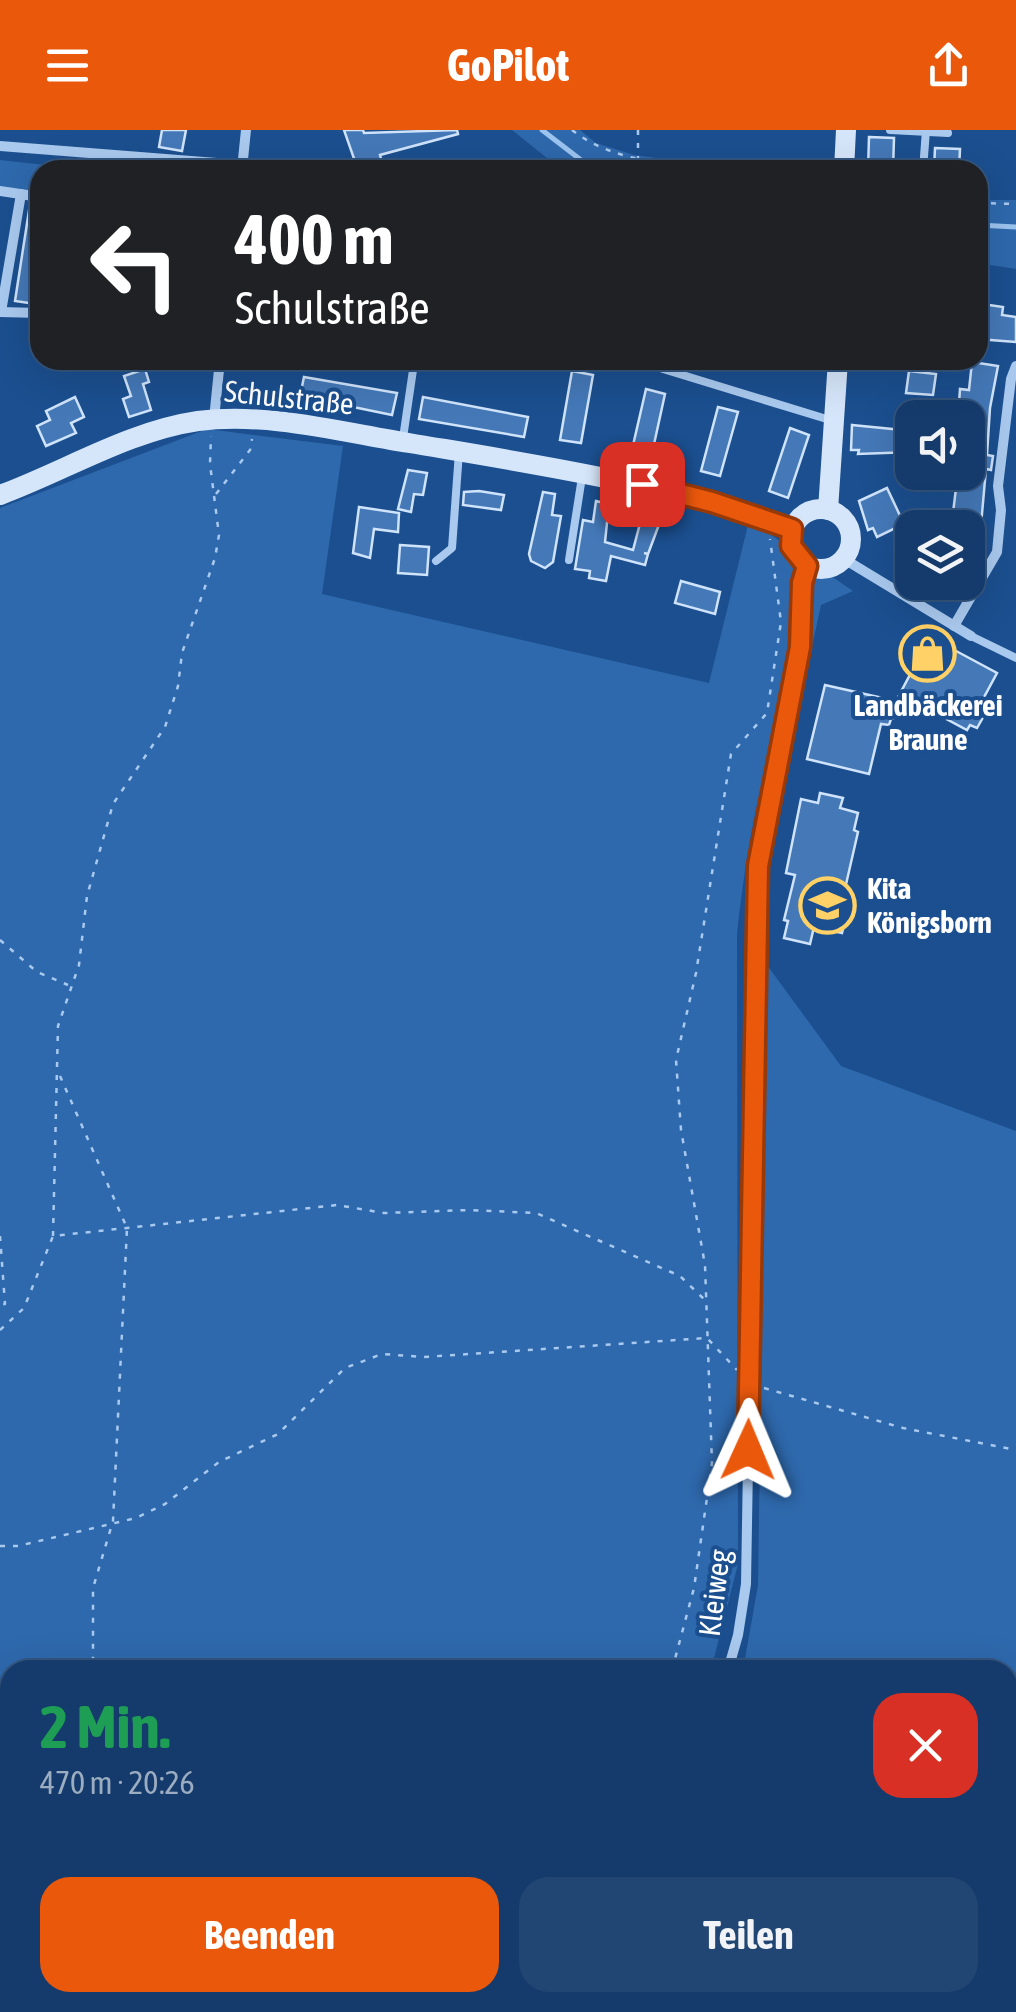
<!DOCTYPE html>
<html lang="de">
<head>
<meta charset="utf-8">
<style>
  body { margin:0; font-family:"Asap Condensed",sans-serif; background:#214673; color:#f1f3f6; height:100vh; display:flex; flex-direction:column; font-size:38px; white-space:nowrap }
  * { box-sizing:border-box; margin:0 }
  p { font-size:32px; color:#9dadc1 }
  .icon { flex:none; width:55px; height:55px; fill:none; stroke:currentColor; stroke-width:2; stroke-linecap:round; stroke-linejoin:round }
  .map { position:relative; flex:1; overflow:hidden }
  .drawer { position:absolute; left:0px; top:1530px; width:1018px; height:352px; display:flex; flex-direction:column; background:#143b6b; border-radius:30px 30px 0 0; box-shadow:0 10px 40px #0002,0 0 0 2px #33557e }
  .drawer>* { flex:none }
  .banner { position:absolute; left:30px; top:30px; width:958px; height:210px; border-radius:30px; box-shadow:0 10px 40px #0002,0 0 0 2px #33557e; background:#202124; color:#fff; overflow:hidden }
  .tools { position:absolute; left:895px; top:270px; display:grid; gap:20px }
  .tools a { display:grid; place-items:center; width:90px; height:90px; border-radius:20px; background:#143b6b; box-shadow:0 10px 40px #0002,0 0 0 2px #33557e; font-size:50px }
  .pin { position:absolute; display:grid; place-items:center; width:85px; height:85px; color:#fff; margin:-42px; border-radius:20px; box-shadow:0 5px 15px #0006 }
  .me { position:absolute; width:110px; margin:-55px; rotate:1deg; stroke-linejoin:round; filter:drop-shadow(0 0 8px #0008) }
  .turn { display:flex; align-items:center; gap:35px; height:210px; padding:0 40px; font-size:45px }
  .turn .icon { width:130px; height:130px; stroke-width:2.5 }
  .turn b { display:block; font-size:70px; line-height:85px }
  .round { display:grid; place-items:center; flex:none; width:105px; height:105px; border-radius:30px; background:#214673 }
  .summary { display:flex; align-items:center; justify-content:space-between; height:170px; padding:0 40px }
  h1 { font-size:60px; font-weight:700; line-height:75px; color:#1e9e55 }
  .button { display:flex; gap:20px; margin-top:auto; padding:20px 40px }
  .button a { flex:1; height:115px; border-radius:30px; background:#ea580c; color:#fff; font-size:40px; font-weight:700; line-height:115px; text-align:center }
  .button a+a { background:#214673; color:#f1f3f6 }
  header { display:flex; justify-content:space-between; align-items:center; height:130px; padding:0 40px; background:#ea580c; color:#fff; font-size:45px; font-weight:700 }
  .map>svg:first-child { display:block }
  .green { fill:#2e69ad }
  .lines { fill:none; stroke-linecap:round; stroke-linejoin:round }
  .stream { stroke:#9cc4f0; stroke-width:5 }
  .building { fill:#4478b7; stroke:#cfe3fa; stroke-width:2.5 }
  .path { stroke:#a9c9ee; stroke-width:2.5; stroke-dasharray:5 8; stroke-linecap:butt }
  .lane { stroke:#a9c9ee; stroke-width:8 }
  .street { stroke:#a9c9ee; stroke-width:10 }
  .secondary { stroke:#d6e6fa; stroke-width:20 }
  .route-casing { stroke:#983908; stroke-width:25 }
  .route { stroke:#ea580c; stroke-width:18 }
  .labels { text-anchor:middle; stroke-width:8; stroke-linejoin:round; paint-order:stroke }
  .street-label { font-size:30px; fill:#fff; stroke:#1b4f8f }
  .poi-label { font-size:30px; font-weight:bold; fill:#fff; stroke:#1b4f8f }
</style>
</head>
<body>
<header><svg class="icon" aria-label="menu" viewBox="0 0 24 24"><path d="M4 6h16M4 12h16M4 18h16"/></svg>GoPilot<svg class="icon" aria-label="share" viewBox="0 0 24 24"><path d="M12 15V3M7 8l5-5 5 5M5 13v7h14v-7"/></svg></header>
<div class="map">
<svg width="1016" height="1882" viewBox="0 0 1016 1882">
  <rect width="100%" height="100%" fill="#1b4f8f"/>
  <g class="green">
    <path d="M512,0H580L596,13L634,25L747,40H562Z"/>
    <path d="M0,30L90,40H40V63L0,56Z"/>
    <path d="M978,70H1016V139L978,133Z"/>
    <path d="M207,299L343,316L322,464L709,553L748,395L767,402L853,461L821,475L797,586L782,574C760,650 745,726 737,804L738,1434L711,1540H10V1643L0,1648V378Z"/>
    <path d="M767,835L841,936L1016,1001V1882H640L643,1872H1008V1540H743L758,1455Z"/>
  </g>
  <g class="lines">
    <g class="stream">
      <path d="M542,0L594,40"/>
      <path d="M978,95L1016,97"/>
    </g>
  </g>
  <g class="building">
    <path d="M162,0H186L182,21L159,17Z"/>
    <path d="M344,0H363L364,3L457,0L458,4L380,25L384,40H358Z"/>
    <path d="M869,7L894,8L893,40H868Z"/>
    <path d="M935,18L960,19L959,40H934Z"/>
    <path d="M30,74L40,76V148L36,174L15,171Z"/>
    <path d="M989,175L1003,177L1002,185L1016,187V212L978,209V182L988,183Z"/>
    <path d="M972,232L998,236L990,278L987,325L993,326L991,340L986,339L981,395L952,391L958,342H968L967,275L959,274L960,259L969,260Z"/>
    <path d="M145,239L149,252L143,254L151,280L129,287L123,269L131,266L124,246Z"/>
    <path d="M572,241L593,245L581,313L560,310Z"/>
    <path d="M909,241L936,244L933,265L906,263Z"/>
    <path d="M304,247L397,263L392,285L300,266Z"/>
    <path d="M646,259L665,264L651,328L631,324Z"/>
    <path d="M75,267L84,287L71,293L76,303L46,316L37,296L50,290L46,281Z"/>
    <path d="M423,267L528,287L524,307L419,289Z"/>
    <path d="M718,277L738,282L720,346L701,341Z"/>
    <path d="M852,295L912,301V322L858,324L859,320H851Z"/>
    <path d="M790,298L809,305L788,368L769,361Z"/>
    <path d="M408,340L427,343L423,365L414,364L411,382L398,379Z"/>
    <path d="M887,358L904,394L877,407L873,398L868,400L859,371Z"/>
    <path d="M479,361L504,365L501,380L463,375L464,362Z"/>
    <path d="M543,362L555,364L552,385L561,386L553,432L545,438L531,431L529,424Z"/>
    <path d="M596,371L609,374L605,412L633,420L646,371L653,381L663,384L648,424L644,423L648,424L645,435L611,426L606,451L589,448L590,441L575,439L583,390L593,392Z"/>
    <path d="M359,377L399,383L398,402L374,399L370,428L353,423Z"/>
    <path d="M400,415L429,417L427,445L398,443Z"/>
    <path d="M681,451L720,462L715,484L675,473Z"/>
    <path d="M930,507L997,543L982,571L990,575L977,598L970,595L967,600L922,576L919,583L912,580L891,589L889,595L881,594L869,644L807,629L825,555L896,571Z"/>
    <path d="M820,663L843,668L840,678L858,683L854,700L858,702L844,763L851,765L842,803L814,797L810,814L784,808L788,791L784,790L795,745L786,743L801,669L818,673Z"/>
  </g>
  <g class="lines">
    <g class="path">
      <path d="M572,0C616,35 685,36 739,40"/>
      <path d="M638,0V28"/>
      <path d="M978,73L1016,74"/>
      <path d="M216,364L250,320L252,309"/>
      <path d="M0,810L37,842L68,855"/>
      <path d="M60,946L127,1098L113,1391L93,1458V1540"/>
      <path d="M0,1106L5,1174L0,1175"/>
      <path d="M53,1106L58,896L79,835L87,766L113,674L165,597L178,556L182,523L215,428L219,405L210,334L211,306"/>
      <path d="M0,1200L24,1178L53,1106L337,1075L384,1083L470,1080L536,1083L680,1146L705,1170"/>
      <path d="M764,1258L903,1298L1016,1320"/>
      <path d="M0,1416H18L136,1388L165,1374L219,1332L278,1304L345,1238L382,1224L424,1227L707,1208L737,1240"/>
      <path d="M672,1540L694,1458L712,1333L705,1135L681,1000L676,930L696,843L731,624L767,583L781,492L770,409"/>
      <path d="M164,1882L168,1872"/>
    </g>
    <g class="lane">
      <path d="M890,0L948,3"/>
      <path d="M923,40L926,0"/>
      <path d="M663,239L830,290"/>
      <path d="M403,308L413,240"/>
      <path d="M569,430L582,347"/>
      <path d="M436,431L452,418L459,322"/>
      <path d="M971,506L1016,528"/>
      <path d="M23,1872V1882"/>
    </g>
    <g class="street">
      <path d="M0,16L242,35"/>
      <path d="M242,39L246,0"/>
      <path d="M0,61L40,67"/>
      <path d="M0,182L40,183"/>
      <path d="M1,182L21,64"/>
      <path d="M214,289L220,230"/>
      <path d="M844,429L971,506"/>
      <path d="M954,496L997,422L1001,380L998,356L1011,249L1016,236"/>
      <path d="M728,1540L738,1505L746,1454L758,736L800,517L802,453L807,436"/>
      <path d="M359,1872L360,1882"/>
      <path d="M619,1882L622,1872"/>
    </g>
    <g class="secondary">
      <path d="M844,40L846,0"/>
      <path d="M0,365C65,341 129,301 198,291C267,282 341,302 409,313C539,335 667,354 792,399"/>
      <circle cx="821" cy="409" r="30"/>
      <path d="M828,380L838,230"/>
    </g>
  </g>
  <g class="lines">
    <defs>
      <path id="route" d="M642,354L712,372L792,399L791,416L807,436L802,453L800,517L758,736L748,1320"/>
    </defs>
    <use href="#route" class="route-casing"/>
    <use href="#route" class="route"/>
  </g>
  <defs>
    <symbol id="shop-ring" viewBox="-11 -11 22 22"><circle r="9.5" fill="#1b4f8f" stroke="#ffd166" stroke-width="1.5"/><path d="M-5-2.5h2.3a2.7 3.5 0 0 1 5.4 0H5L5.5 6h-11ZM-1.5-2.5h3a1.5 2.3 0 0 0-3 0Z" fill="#ffd166"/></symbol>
    <symbol id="school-ring" viewBox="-11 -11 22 22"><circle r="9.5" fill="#1b4f8f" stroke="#ffd166" stroke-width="1.5"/><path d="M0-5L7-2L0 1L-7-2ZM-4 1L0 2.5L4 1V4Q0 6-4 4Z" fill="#ffd166"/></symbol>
  </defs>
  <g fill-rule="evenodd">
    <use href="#shop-ring" x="896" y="492" width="63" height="63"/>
    <use href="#school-ring" x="796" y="744" width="63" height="63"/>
  </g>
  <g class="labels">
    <g class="street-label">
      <text transform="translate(289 268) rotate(6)" y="10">Schulstraße</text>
      <text transform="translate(715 1463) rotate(-83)" y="10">Kleiweg</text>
    </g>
    <g class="poi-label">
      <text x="928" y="586">Landbäckerei<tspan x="928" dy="34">Braune</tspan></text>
      <text x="867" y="769" text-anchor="start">Kita<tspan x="867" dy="34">Königsborn</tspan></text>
    </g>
  </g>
</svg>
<div class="tools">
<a><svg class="icon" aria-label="sound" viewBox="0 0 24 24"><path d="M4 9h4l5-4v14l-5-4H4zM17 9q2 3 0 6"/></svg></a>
<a><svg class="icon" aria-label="layers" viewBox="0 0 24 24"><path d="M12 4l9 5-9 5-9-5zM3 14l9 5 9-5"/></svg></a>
</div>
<div class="pin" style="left:642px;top:354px;background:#d93025"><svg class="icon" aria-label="arrive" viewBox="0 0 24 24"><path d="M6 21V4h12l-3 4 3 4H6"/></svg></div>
<svg class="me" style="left:748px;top:1320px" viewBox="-20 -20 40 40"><path d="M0-17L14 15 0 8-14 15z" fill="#ea580c" stroke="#fff" stroke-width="4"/></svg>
<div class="banner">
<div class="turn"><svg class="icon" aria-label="left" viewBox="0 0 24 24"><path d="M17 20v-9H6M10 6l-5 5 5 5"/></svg><div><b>400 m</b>Schulstraße</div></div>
</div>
<section class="drawer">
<div class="summary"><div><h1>2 Min.</h1><p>470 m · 20:26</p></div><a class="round" style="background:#d93025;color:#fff"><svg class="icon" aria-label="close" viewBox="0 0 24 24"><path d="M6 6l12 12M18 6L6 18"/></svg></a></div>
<div class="button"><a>Beenden</a><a>Teilen</a></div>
</section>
</div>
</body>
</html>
